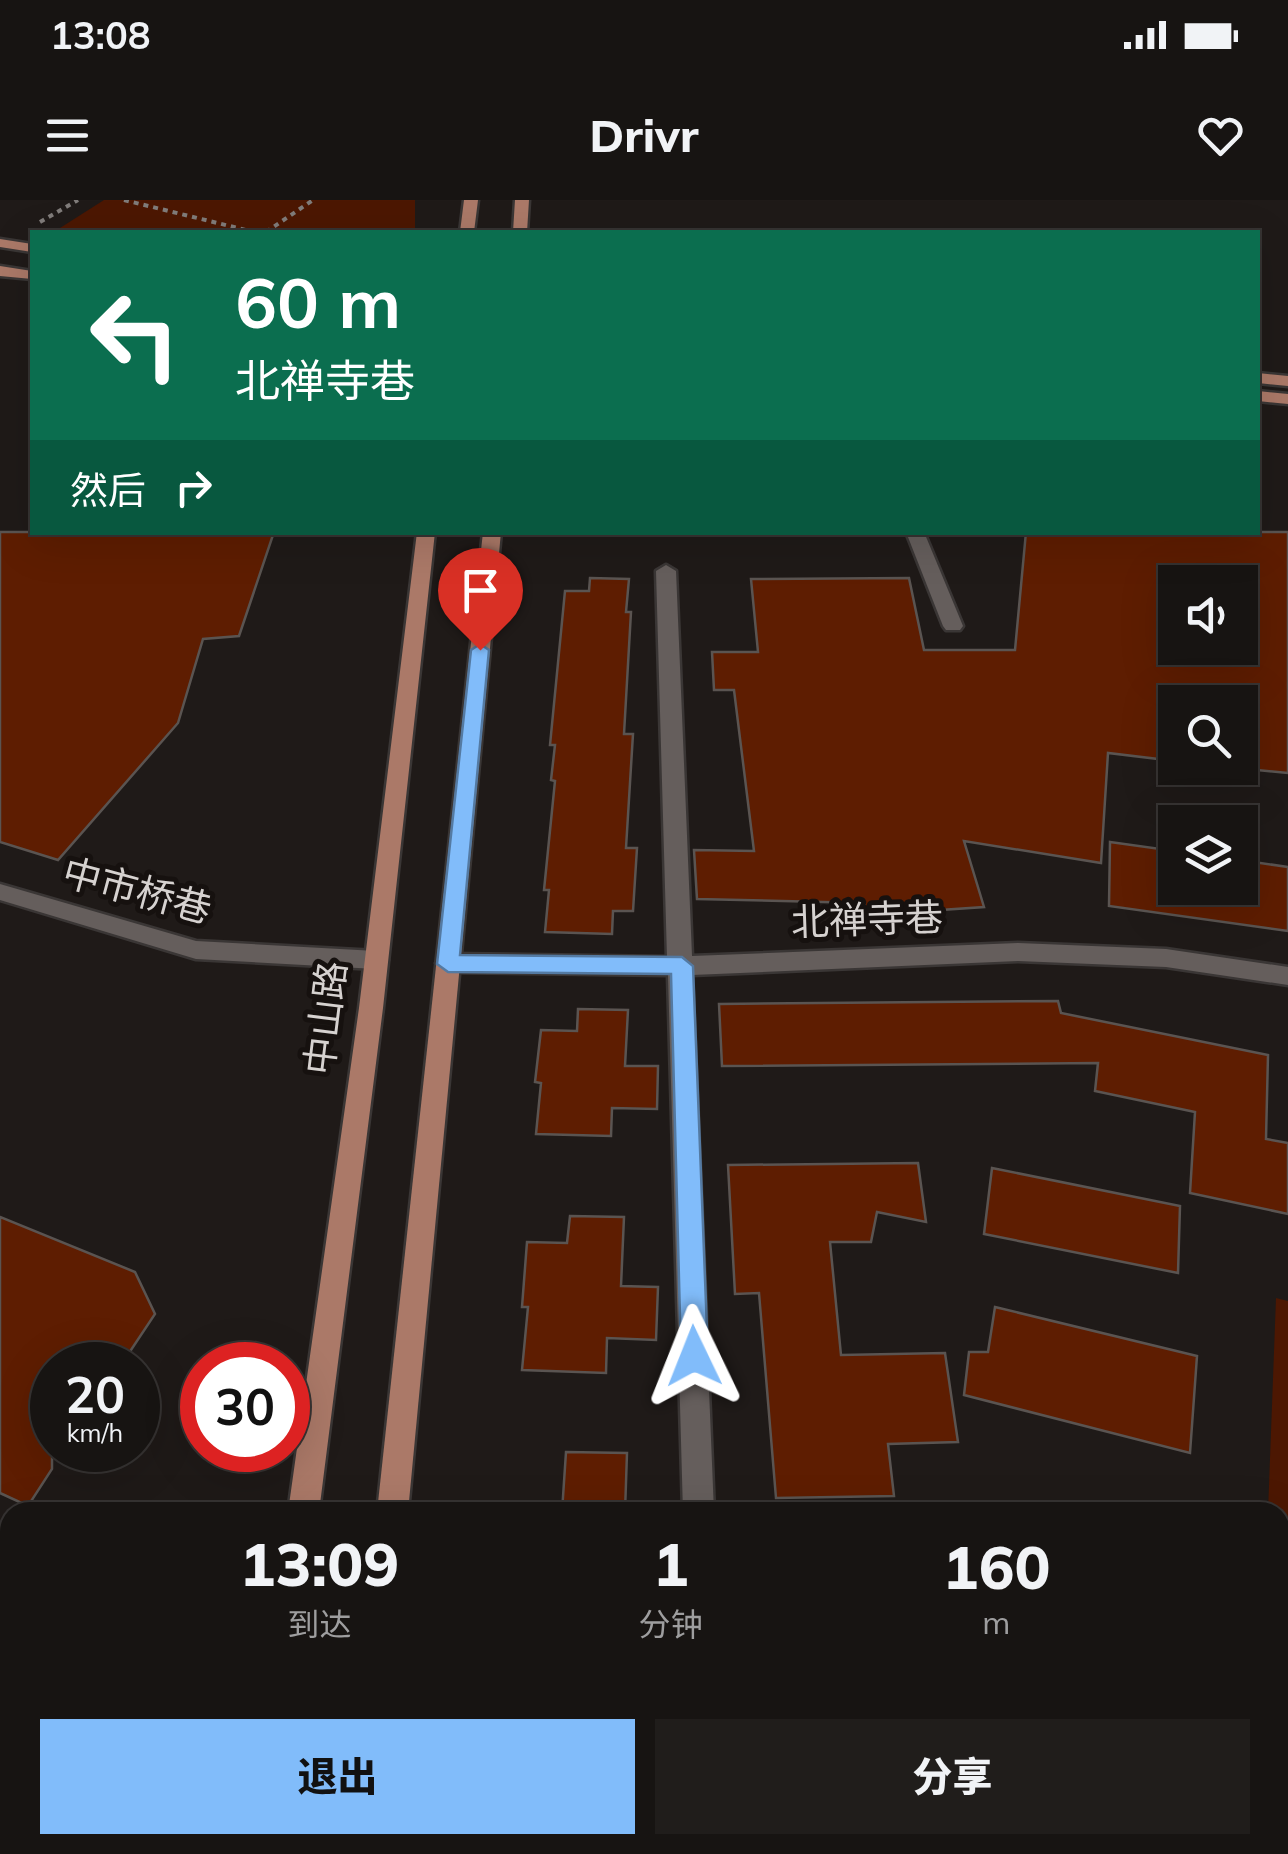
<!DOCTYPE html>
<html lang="zh">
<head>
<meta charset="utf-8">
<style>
  body { margin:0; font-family:Mulish,"Noto Sans SC",sans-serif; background:#201d1b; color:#f1f3f6; height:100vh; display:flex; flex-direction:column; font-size:38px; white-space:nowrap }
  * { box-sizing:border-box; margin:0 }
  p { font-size:32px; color:#9e9e9f }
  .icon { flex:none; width:55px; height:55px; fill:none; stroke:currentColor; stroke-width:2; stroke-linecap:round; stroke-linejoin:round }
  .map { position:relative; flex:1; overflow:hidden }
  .side { position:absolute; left:0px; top:1302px; width:1290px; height:352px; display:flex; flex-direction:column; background:#171412; border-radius:30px 30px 0 0; box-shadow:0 10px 40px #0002,0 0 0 2px #363332 }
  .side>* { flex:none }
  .banner { position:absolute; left:30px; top:30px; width:1230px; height:305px; border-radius:0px; box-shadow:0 10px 40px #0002,0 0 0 2px #363332; background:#0b6e4f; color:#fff; overflow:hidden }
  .controls { position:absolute; left:1158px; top:365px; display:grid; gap:20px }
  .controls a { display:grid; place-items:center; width:100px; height:100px; border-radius:0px; background:#171412; box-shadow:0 10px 40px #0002,0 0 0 2px #363332; font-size:50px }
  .speed { position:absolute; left:30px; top:1142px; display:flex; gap:20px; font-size:50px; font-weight:700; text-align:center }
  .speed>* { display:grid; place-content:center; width:130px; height:130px; border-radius:50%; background:#171412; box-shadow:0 10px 40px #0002,0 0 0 2px #363332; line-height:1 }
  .speed small { font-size:25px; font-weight:400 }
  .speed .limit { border:15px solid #d22; background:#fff; color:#111 }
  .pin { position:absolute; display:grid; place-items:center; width:85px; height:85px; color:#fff; margin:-102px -42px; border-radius:50% 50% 50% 0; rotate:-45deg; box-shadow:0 0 10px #0007 }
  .pin .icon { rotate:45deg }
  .me { position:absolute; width:110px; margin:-55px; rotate:358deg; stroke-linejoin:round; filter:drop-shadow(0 0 8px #0008) }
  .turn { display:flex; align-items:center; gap:35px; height:210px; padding:0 40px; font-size:45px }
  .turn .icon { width:130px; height:130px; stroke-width:2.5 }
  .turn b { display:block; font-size:70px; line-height:85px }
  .then { display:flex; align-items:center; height:95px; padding:0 40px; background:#0003; gap:20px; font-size:38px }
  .eta { display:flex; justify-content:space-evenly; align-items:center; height:170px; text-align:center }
  .eta b { font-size:60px; font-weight:800; line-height:70px }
  .action { display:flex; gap:20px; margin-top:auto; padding:20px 40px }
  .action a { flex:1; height:115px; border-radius:0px; background:#81bcfa; color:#111; font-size:40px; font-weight:800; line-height:115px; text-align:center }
  .action a+a { background:#201d1b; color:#f1f3f6 }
  .status { display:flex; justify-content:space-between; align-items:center; height:70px; padding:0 50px; background:#171412; direction:ltr }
  .status svg { height:28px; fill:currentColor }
  header { display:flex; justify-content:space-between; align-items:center; height:130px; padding:0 40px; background:#171412; font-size:45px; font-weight:800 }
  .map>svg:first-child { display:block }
  .green { fill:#4c1702 }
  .building { fill:#5e1d01; stroke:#5a5451; stroke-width:2.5; fill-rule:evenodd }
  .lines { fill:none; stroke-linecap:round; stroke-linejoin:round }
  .minor-casing { stroke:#3a3635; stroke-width:5 }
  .major-casing { stroke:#3a3635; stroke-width:5 }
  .path { stroke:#807c7a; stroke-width:4; stroke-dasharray:5 5; stroke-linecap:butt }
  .minor { fill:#655e5c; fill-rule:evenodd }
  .major { fill:#ab7968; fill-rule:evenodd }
  .route { fill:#81bcfa; stroke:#547aa2; stroke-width:2.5 }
  .labels { text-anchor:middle; stroke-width:10; stroke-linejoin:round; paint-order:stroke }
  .street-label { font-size:38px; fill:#d6d2d0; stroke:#16110f }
</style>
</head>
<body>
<div class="status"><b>13:08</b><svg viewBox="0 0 49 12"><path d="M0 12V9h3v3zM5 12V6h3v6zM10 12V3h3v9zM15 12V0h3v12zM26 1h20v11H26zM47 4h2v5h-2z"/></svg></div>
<header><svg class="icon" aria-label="menu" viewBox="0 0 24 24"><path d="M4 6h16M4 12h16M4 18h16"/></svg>Drivr<svg class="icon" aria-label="heart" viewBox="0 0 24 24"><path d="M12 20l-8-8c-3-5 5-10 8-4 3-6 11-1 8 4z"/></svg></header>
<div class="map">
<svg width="1288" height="1654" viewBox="0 0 1288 1654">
  <rect width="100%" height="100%" fill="#1f1a18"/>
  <g class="green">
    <path d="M104,0H415V32H101L60,28Z"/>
    <path d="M1276,1098L1288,1101V1337L1280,1335V1312H1268Z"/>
  </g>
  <g class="building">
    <path d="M0,332H274L239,436L203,439L178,523L58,660L0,642Z"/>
    <path d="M1026,332H1288V573L1237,568H1240V502H1175V561L1108,553L1101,663L964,641L984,707L867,715L864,703L697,699L694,650L754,651L734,490H714L712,452H758L751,379L909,378L924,450H1015ZM1175,382H1240V448H1175Z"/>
    <path d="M590,378L629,379L626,412H631L624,534H633L626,648H637L633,711H613L612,734L545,732L549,690H544L555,581L551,580L555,545H550L565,391H589Z"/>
    <path d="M1110,642L1175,651V688H1240V660L1288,667V731L1109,706Z"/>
    <path d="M1058,801L1061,813L1268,855L1266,939L1288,943V1014L1190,993L1195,912L1095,891L1098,863L722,866L719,804Z"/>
    <path d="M578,809L628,810L625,866H658L657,909L612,908L611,936L536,934L541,883L535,882L541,830L577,831Z"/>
    <path d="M918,963L926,1022L877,1012L871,1042H830L841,1155L945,1153L958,1242L888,1244L894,1296L776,1298L759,1093L735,1094L728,965Z"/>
    <path d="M992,968L1180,1006L1178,1073L984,1034Z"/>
    <path d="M570,1016L624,1017L621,1086L658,1087L656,1140L607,1138L606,1173L522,1170L528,1107H522L527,1042L567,1043Z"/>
    <path d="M0,1017L135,1072L155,1114L121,1165H52V1269L28,1306L0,1293Z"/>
    <path d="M995,1107L1197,1156L1190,1253L964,1195L969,1152H988Z"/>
    <path d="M566,1252L627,1253L625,1312H562Z"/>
  </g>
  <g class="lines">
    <defs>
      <g id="minor">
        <path d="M906,332H924L963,426L960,430H946L943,426Z"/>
        <path d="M666,365L676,371L692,756L1018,743L1166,749L1288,767V785L1166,767L1018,761L692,775L714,1312H683L668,775L448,772L439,769L436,763L439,757L448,754L667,757L656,371Z"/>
        <path d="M0,684L196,741L376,751L388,760L376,769L196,759L0,700Z"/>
        <path d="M0,1361L10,1363V1395L0,1393Z"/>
        <path d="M692,1645H728L729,1654H693Z"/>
      </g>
      <g id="major">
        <path d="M464,0H478L474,32H460Z"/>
        <path d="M515,0H529L527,32H513Z"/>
        <path d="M0,39L32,44V52L0,47Z"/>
        <path d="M0,66L32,71V79L0,76Z"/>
        <path d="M1258,173L1288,176V186L1258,183Z"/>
        <path d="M1258,191L1288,194V204L1258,201Z"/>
        <path d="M417,332H435L383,808L319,1312H288L359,808Z"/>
        <path d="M483,332H501L408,1312H377Z"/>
        <path d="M223,1645H259L257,1654H221Z"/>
        <path d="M326,1645H362L361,1654H325Z"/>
      </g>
    </defs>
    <use href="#minor" class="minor-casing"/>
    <use href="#major" class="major-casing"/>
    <g class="path">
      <path d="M124,0L254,32"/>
      <path d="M40,22L78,0"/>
      <path d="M266,32L313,0"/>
    </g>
    <use href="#minor" class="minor"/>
    <use href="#major" class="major"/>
  </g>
  <path class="route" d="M480,444L489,450L460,755L682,757L693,766L708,1156L704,1165L694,1168L685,1165L681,1156L671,774L448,772L437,764L471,450Z"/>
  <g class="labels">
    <g class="street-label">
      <text transform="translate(137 691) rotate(15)" y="13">中市桥巷</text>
      <text transform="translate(867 720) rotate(-2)" y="13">北禅寺巷</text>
      <text transform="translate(326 818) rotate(-83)" y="13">中山路</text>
    </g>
  </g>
</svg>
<div class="controls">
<a><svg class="icon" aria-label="sound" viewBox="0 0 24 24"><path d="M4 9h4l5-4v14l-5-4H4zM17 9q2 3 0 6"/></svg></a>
<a><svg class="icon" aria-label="search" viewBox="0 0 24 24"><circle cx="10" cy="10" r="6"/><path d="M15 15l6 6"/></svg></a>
<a><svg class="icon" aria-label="layers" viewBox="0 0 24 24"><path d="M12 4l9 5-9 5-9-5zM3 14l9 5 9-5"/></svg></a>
</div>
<div class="speed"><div>20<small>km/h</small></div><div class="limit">30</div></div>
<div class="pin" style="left:480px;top:450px;background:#d93025"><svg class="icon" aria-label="arrive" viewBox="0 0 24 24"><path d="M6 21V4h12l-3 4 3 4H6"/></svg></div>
<svg class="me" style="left:694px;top:1156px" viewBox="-20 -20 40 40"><path d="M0-17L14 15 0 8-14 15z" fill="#81bcfa" stroke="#fff" stroke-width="4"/></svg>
<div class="banner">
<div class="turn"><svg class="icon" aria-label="left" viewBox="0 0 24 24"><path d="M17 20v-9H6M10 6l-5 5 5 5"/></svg><div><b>60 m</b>北禅寺巷</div></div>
<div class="then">然后<svg class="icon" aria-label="right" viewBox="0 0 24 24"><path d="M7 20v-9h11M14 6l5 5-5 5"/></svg></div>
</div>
<section class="side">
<div class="eta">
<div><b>13:09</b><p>到达</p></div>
<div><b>1</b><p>分钟</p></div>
<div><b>160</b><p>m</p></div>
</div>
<div class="action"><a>退出</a><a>分享</a></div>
</section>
</div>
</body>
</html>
